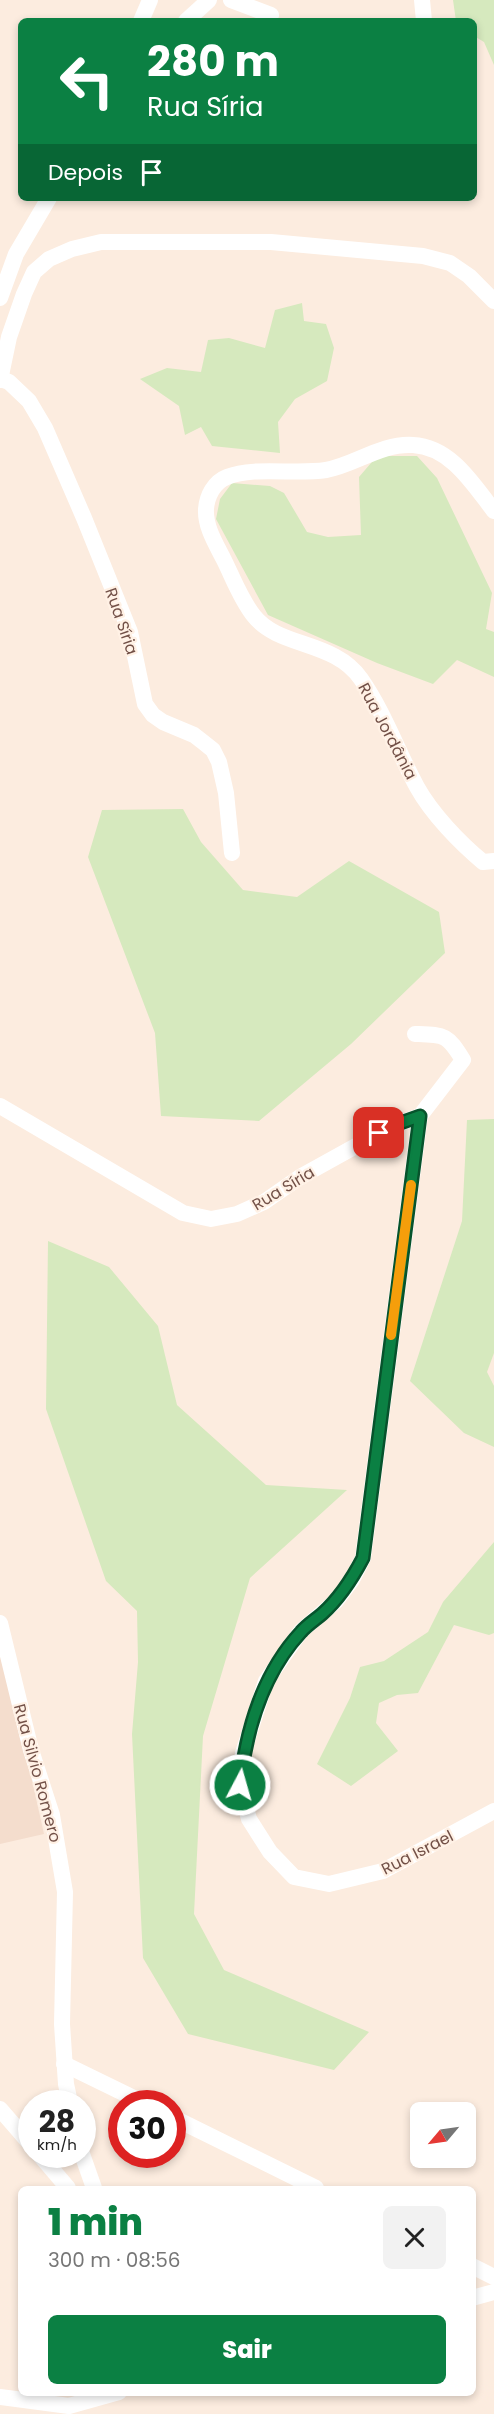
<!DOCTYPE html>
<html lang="pt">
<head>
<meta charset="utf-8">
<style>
  body { margin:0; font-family:Poppins,sans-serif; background:#f2f2f2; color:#222; height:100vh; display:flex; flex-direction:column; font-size:22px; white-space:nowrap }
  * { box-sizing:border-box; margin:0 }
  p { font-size:20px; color:#767676 }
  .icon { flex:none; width:33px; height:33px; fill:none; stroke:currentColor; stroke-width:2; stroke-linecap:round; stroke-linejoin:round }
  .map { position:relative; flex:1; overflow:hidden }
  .sheet { position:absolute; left:18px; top:2186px; width:458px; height:210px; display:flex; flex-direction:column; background:#fff; border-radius:9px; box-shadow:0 3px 9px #0003 }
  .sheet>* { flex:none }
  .top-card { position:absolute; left:18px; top:18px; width:459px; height:183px; border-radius:9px; box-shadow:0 3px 9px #0003; background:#0b8043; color:#fff; overflow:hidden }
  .needle { width:39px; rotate:241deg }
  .tools { position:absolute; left:410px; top:2102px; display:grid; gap:12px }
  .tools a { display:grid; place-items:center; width:66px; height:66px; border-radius:9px; background:#fff; box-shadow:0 3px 9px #0003; font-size:30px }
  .speed { position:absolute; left:18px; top:2090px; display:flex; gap:12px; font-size:30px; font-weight:700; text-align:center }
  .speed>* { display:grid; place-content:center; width:78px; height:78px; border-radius:50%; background:#fff; box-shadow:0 3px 9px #0003; line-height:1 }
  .speed small { font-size:15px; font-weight:400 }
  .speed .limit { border:9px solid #d22; background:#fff; color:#111 }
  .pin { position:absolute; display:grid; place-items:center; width:51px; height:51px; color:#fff; margin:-26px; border-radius:12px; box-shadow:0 3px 9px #0006 }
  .me { position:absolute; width:66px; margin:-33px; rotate:6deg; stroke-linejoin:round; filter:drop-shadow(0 0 4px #0008) }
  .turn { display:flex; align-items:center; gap:21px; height:126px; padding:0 30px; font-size:27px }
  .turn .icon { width:78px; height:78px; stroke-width:2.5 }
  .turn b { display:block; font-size:42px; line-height:51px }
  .then { display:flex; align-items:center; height:57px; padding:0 30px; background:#0003; gap:12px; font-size:22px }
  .round { display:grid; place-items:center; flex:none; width:63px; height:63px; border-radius:9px; background:#f2f2f2 }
  .summary { display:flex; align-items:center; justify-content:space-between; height:102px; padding:0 30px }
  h1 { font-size:36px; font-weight:800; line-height:45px; color:#0b8043 }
  .cta { display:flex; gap:12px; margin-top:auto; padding:12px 30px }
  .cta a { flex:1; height:69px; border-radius:9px; background:#0b8043; color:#fff; font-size:24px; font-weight:800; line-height:69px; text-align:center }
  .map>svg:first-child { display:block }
  .residential { fill:#f4ddcd }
  .green { fill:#d6e9be }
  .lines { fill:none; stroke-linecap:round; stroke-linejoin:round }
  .minor { stroke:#fff; stroke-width:16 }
  .route-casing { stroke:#07532c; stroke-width:15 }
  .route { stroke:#0b8043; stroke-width:10 }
  .slow { stroke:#f59e0b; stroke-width:10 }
  .labels { text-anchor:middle; stroke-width:4.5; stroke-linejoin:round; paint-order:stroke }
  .street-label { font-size:16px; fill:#725047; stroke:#fff1e5 }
</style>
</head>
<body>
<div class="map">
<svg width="494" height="2414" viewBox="0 0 494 2414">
  <rect width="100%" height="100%" fill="#fcecdf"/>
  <path class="residential" d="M0,1638L44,1834L0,1844Z"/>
  <g class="green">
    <path d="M453,0H494V65L484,42L474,36V21H456Z"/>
    <path d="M302,303L304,321L326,324L334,348L327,381L295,399L278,422L280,453L212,446L201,427L185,435L179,406L140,379L167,368L201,372L208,340L229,338L265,348L275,310Z"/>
    <path d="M377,456H417L437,478L492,593L486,629L494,632V677L457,660L433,684L377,663L268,615L216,519L220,499L232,483L270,486L284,493L307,532L328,537L361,535L359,477Z"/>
    <path d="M183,809L201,842L243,890L297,897L349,861L439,912L445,953L351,1044L259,1121L161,1116L155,1033L88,857L102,810Z"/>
    <path d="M494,1119V1353L487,1372L494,1386V1447L464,1433L410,1381L462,1221L467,1120Z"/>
    <path d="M48,1241L109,1267L158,1326L177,1405L266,1485L347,1490L250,1578L203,1736L194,1914L224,1970L369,2032L334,2070L188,2034L143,1958L132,1734L138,1662L137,1611L106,1581L46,1409Z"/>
    <path d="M494,1542V1633L489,1635L454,1625L418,1693L397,1695L379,1703L376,1723L398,1751L351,1786L317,1764L350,1698L360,1667L384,1661L428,1632L443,1602Z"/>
  </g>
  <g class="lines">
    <g class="minor">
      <path d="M231,0L271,15"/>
      <path d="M422,0L424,21"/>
      <path d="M141,21L150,0"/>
      <path d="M186,21L209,0"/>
      <path d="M0,298L16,254L49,198"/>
      <path d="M1,379L9,382L29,401L45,428L84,518L130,632L145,704L153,715L163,722L194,735L203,742L213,750L219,762L226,793L232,853"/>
      <path d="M0,380L9,337L24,294L34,272L49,259L72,249L101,242H271L423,256L450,263L469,276L494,301"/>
      <path d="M494,511C473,484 451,447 413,445C381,443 355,465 326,470C295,475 255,466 227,477C214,482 207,496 206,509C205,527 216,544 224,560C233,578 241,600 254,616C279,648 334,640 361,679C384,712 398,752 417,787C432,814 460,843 483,862L494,861"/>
      <path d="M0,1106L183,1213L211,1219L237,1214L264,1202L300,1177L392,1126L420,1116L463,1060C447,1034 445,1035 415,1034"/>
      <path d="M420,1116L363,1558L352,1580L336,1601L301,1631L266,1681L243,1753L240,1785L249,1819L270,1852L294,1877L329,1884L383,1871L494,1811"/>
      <path d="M0,1623L31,1750L52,1815L65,1892L62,2024L66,2084L70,2103"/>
      <path d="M64,2064L144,2103"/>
      <path d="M0,2109L32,2146"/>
      <path d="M172,2117L316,2188"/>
      <path d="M39,2154L68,2188"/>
      <path d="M82,2154L94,2188"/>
      <path d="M472,2266L494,2277"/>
      <path d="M472,2298L494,2292"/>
      <path d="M0,2397L69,2406L119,2392"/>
    </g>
  </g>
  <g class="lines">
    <defs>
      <path id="route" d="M240,1785C246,1730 263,1673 301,1632C307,1625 315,1620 322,1614C340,1598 352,1579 363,1558L420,1116L392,1126L379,1133"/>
    </defs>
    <use href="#route" class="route-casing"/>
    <use href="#route" class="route"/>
    <path class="slow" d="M391,1335L411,1185"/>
  </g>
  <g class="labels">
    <g class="street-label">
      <text transform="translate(122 621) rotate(71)" y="6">Rua Síria</text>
      <text transform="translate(388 731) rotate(62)" y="6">Rua Jordânia</text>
      <text transform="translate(283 1188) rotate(-31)" y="6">Rua Síria</text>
      <text transform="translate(38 1773) rotate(75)" y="6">Rua Silvio Romero</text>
      <text transform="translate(417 1852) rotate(-27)" y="6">Rua Israel</text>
    </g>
  </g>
</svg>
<div class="tools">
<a><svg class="needle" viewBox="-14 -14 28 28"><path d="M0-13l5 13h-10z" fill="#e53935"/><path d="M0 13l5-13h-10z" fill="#767676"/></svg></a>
</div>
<div class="speed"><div>28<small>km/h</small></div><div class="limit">30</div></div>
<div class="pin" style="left:379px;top:1133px;background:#d93025"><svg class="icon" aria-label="arrive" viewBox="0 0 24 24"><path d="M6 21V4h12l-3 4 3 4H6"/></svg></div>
<svg class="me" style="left:240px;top:1785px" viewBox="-20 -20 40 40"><circle r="17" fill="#0b8043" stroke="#fff" stroke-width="3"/><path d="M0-11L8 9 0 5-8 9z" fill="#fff"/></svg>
<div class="top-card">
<div class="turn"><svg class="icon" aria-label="left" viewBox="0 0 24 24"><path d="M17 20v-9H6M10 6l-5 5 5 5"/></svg><div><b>280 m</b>Rua Síria</div></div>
<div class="then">Depois<svg class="icon" aria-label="arrive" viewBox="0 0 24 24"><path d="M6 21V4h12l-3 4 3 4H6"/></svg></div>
</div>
<section class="sheet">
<div class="summary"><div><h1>1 min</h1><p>300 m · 08:56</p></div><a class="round"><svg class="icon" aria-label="close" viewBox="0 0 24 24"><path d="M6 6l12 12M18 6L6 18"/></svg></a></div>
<div class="cta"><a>Sair</a></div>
</section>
</div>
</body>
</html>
